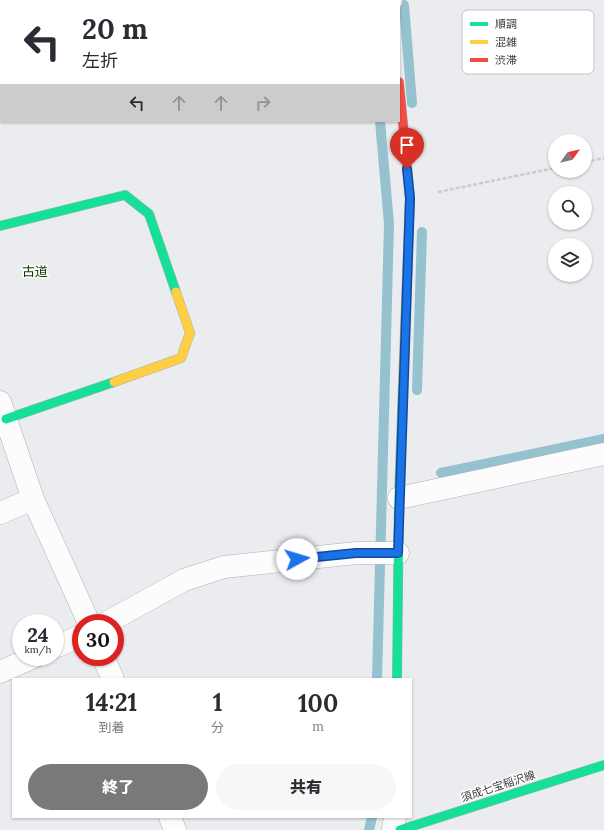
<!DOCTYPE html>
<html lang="ja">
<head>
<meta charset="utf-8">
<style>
  body { margin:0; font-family:Lora,"Noto Sans JP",serif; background:#f7f7f7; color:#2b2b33; height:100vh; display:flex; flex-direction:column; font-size:15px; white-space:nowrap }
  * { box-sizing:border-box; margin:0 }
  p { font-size:13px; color:#7c7c81 }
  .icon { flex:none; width:22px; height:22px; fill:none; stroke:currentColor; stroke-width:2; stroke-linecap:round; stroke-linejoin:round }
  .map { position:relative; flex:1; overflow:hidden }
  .drawer { position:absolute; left:12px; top:678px; width:400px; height:140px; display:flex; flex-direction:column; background:#fff; border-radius:0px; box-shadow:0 1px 3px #0004 }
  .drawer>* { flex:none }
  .banner { position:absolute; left:0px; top:0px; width:400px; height:122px; box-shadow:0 1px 3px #0004; background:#fff; color:#2b2b33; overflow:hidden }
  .needle { width:26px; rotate:56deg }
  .tools { position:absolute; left:548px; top:134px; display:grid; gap:8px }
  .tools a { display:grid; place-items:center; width:44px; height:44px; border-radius:50%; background:#fff; box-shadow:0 1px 3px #0004; font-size:20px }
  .speed { position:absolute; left:12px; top:614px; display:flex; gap:8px; font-size:20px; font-weight:700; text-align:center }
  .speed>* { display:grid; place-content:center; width:52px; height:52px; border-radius:50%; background:#fff; box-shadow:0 1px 3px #0004; line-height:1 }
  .speed small { font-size:10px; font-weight:400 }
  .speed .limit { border:6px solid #d22; background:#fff; color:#111 }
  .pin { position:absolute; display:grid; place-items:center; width:34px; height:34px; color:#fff; margin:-41px -17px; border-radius:50% 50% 50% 0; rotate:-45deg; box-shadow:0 0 4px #0007 }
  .pin .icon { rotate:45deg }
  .me { position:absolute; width:44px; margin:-22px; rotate:84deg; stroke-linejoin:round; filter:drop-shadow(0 0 3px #0008) }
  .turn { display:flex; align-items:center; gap:14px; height:84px; padding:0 16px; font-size:18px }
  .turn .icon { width:52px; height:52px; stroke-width:2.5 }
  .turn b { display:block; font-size:28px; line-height:34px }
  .lanes { display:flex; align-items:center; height:38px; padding:0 16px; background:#0003; justify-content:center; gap:20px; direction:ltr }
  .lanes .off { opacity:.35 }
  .eta { display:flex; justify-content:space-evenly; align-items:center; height:68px; text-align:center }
  .eta b { font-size:24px; font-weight:800; line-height:28px }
  .button { display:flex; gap:8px; margin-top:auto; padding:8px 16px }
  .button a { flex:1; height:46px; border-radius:24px; background:#78797b; color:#fff; font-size:16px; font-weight:800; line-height:46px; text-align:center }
  .button a+a { background:#f7f7f7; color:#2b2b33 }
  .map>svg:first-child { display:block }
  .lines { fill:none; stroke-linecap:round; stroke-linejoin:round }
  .stream { stroke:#95c2ce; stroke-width:10 }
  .street-casing { stroke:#afb1b3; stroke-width:23 }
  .fast-casing { stroke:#afb1b3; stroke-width:10 }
  .slow-casing { stroke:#afb1b3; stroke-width:10 }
  .jam-casing { stroke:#afb1b3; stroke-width:10 }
  .path { stroke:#cacbcc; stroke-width:2.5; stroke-dasharray:4 2; stroke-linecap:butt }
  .street { stroke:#fcfcfd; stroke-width:22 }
  .fast { stroke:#16e098; stroke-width:9 }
  .slow { stroke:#ffcf43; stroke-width:9 }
  .jam { stroke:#f24e42; stroke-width:9 }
  .route-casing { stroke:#114b97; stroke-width:10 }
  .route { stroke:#1a73e8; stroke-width:7 }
  .labels { text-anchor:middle; stroke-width:3; stroke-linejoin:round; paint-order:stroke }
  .street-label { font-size:11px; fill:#3a3b3d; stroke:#fff }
  .quarter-label { font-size:13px; fill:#0b3a00; stroke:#fff }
  .key { fill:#fff; stroke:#c4c4c5; stroke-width:1 }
  .key-label { font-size:11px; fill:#3a3b3d }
</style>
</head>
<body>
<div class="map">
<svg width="604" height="830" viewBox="0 0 604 830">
  <rect width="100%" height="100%" fill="#eaecef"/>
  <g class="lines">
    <g class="stream">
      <path d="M257,0V1"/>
      <path d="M368,0V1"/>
      <path d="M404,5L412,103"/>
      <path d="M417,390L422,232"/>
      <path d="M441,473L604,439"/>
      <path d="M377,679L389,224L380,121"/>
      <path d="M369,830L372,817"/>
    </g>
    <defs>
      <g id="street">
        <path d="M272,0L273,1"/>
        <path d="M347,0V1"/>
        <path d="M391,0V1"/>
        <path d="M0,402L33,499L89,623"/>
        <path d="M399,498L604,454"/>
        <path d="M0,513L33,499"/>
        <path d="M106,623L184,580L224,567L356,553H398"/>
        <path d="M55,647L81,636"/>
        <path d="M103,657L113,679"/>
        <path d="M0,672L34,657"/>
        <path d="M170,817L175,830"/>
        <path d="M393,830L395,817"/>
      </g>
      <g id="fast">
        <path d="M0,226L125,195L149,214L176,292"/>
        <path d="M6,419L114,382"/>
        <path d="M397,679L399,498L403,384"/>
        <path d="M400,830L604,765"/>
      </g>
      <g id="slow">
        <path d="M114,382L181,358L190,333L176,292"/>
        <path d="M403,384L410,198L406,155"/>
      </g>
      <path id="jam" d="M399,82L406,155"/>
    </defs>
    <use href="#street" class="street-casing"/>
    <use href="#fast" class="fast-casing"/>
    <use href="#slow" class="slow-casing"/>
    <use href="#jam" class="jam-casing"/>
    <g class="path">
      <path d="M585,162L604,158"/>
      <path d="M438,192L555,168"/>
    </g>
    <use href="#street" class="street"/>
    <use href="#fast" class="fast"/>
    <use href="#slow" class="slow"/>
    <use href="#jam" class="jam"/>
  </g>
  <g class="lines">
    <defs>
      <path id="route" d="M297,559L356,553H398L410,198L407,169"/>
    </defs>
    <use href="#route" class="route-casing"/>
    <use href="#route" class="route"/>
  </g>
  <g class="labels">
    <g class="street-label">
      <text transform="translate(498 786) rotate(-18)" y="4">須成七宝稲沢線</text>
    </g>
    <g class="quarter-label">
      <text x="35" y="276">古道</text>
    </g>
  </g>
  <rect x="462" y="10" width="132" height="64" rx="6" class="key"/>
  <rect x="470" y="22" width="18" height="4" fill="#16e098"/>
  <rect x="470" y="40" width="18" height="4" fill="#ffcf43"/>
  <rect x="470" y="58" width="18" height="4" fill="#f24e42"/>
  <g class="key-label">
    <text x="495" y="28">順調</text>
    <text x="495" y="46">混雑</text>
    <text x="495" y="64">渋滞</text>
  </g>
</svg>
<div class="tools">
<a><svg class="needle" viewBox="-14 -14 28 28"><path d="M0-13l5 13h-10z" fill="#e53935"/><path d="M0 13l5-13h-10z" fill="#7c7c81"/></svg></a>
<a><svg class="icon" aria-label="search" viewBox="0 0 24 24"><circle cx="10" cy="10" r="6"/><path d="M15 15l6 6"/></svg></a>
<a><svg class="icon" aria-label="layers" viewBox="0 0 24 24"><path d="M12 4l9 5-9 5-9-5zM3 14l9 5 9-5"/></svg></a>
</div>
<div class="speed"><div>24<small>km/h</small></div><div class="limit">30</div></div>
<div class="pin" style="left:407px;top:169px;background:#d93025"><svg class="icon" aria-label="arrive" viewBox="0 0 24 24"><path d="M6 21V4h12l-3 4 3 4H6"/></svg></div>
<svg class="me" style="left:297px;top:559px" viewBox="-20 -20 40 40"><circle r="19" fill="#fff"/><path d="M0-13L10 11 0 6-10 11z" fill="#1a73e8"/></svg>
<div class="banner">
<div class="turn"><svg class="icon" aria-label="left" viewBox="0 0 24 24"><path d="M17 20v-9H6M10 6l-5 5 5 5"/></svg><div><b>20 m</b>左折</div></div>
<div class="lanes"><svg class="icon" aria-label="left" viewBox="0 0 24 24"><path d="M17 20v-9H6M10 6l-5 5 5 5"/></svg><svg class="icon off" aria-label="ahead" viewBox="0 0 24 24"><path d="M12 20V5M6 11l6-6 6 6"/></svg><svg class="icon off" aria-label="ahead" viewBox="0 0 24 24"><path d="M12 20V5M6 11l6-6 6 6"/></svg><svg class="icon off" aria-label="right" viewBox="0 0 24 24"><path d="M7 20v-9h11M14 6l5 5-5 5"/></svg></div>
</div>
<section class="drawer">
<div class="eta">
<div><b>14:21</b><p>到着</p></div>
<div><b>1</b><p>分</p></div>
<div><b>100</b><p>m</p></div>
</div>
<div class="button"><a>終了</a><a>共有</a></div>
</section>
</div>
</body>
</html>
